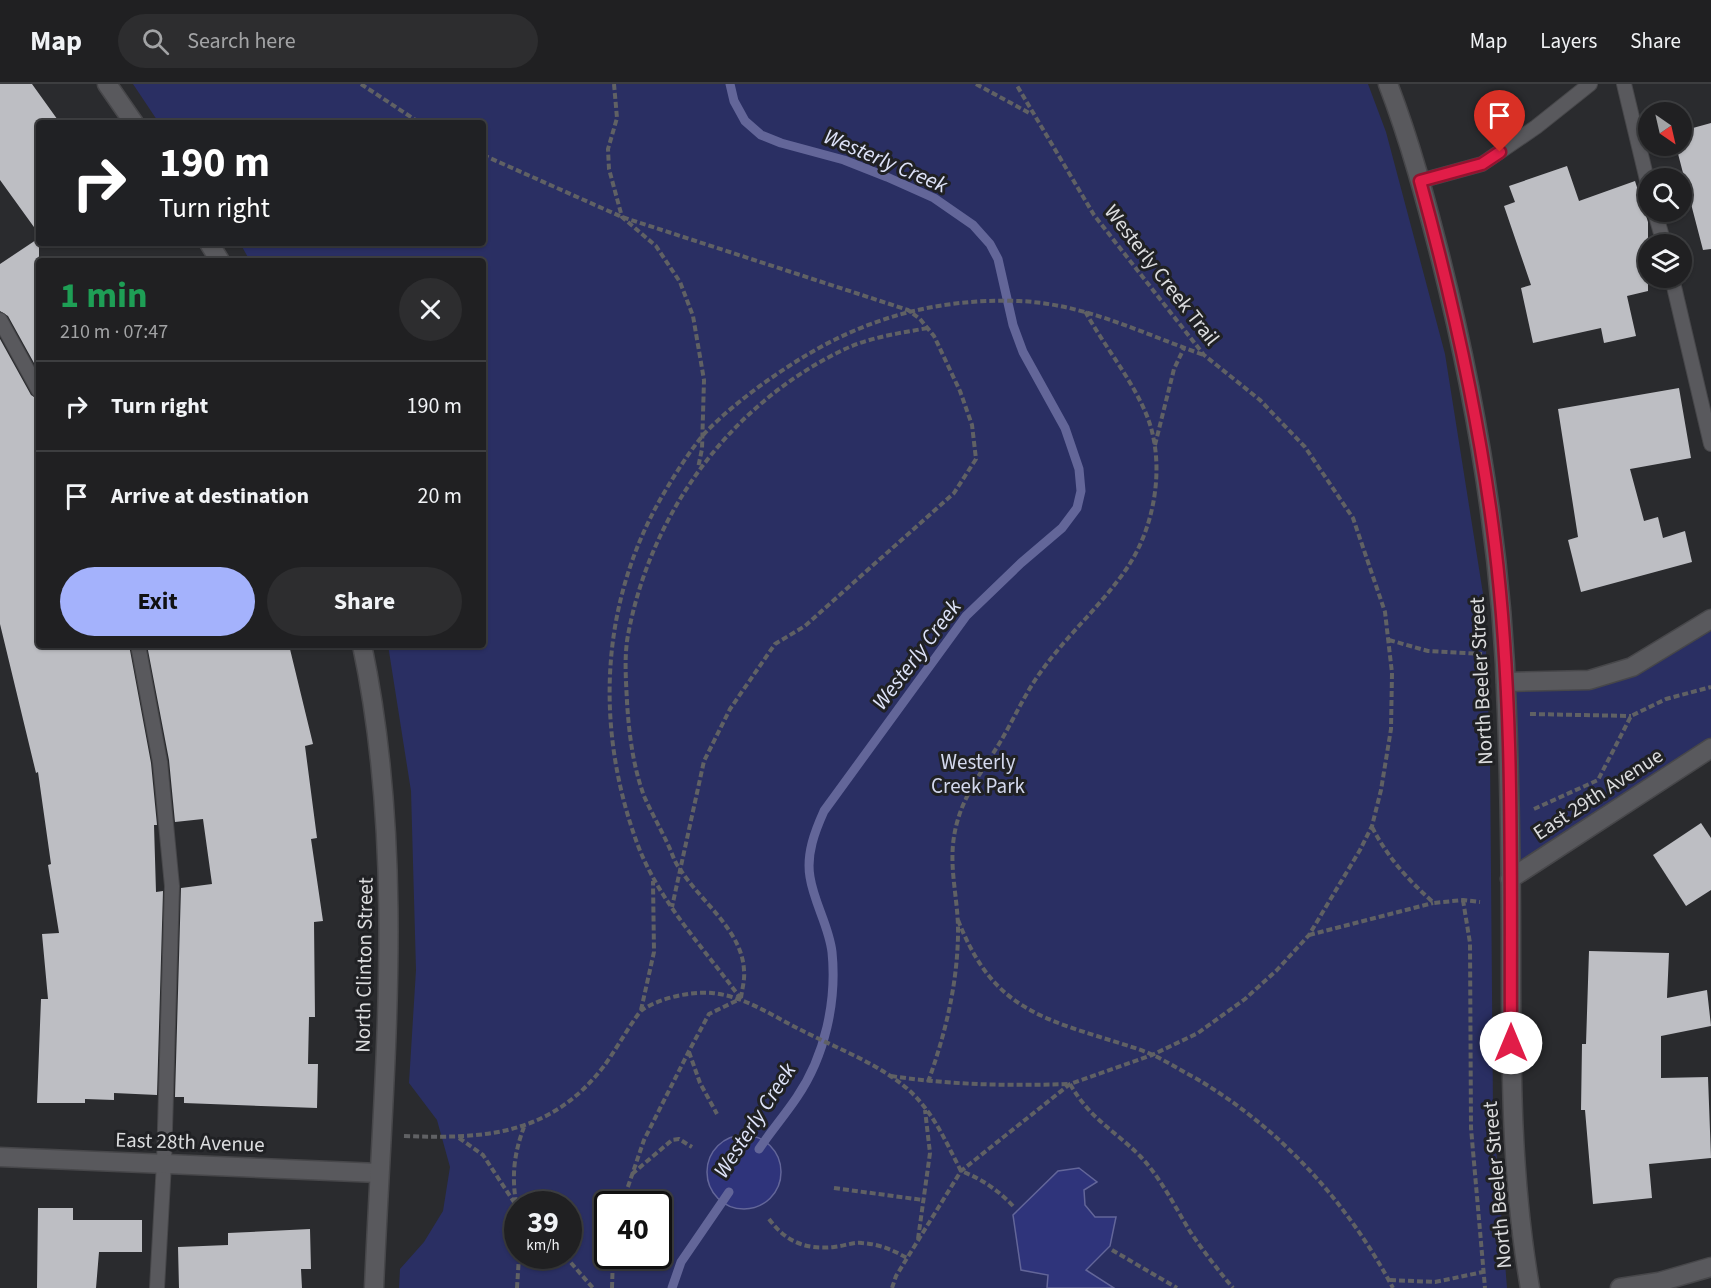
<!DOCTYPE html>
<html lang="en">
<head>
<meta charset="utf-8">
<style>
  body { margin:0; font-family:"Source Sans 3",sans-serif; background:#2d2d2f; color:#f1f3f6; height:100vh; display:flex; flex-direction:column; font-size:22px; white-space:nowrap }
  * { box-sizing:border-box; margin:0 }
  p { font-size:20px; color:#a2a3a5 }
  .icon { flex:none; width:33px; height:33px; fill:none; stroke:currentColor; stroke-width:2; stroke-linecap:round; stroke-linejoin:round }
  .map { position:relative; flex:1; overflow:hidden }
  .panel { position:absolute; left:36px; top:174px; width:450px; height:390px; display:flex; flex-direction:column; background:#202022; border-radius:6px; box-shadow:0 2px 4px #0004,0 0 0 2px #3d3e40 }
  .panel>* { flex:none }
  .guide { position:absolute; left:36px; top:36px; width:450px; height:126px; border-radius:6px; box-shadow:0 2px 4px #0004,0 0 0 2px #3d3e40; background:#202124; color:#fff; overflow:hidden }
  .needle { width:39px; rotate:146deg }
  .tools { position:absolute; left:1638px; top:18px; display:grid; gap:12px }
  .tools a { display:grid; place-items:center; width:54px; height:54px; border-radius:50%; background:#202022; box-shadow:0 2px 4px #0004,0 0 0 2px #3d3e40; font-size:30px }
  .speed { position:absolute; left:504px; top:1107px; display:flex; gap:12px; font-size:30px; font-weight:700; text-align:center }
  .speed>* { display:grid; place-content:center; width:78px; height:78px; border-radius:50%; background:#202022; box-shadow:0 2px 4px #0004,0 0 0 2px #3d3e40; line-height:1 }
  .speed small { font-size:15px; font-weight:400 }
  .speed .limit { border:3px solid #111; border-radius:9px; background:#fff; color:#111 }
  .pin { position:absolute; display:grid; place-items:center; width:51px; height:51px; color:#fff; margin:-62px -26px; border-radius:50% 50% 50% 0; rotate:-45deg; box-shadow:0 0 6px #0007 }
  .pin .icon { rotate:45deg }
  .me { position:absolute; width:66px; margin:-33px; rotate:0deg; stroke-linejoin:round; filter:drop-shadow(0 0 4px #0008) }
  .turn { display:flex; align-items:center; gap:21px; height:126px; padding:0 24px; font-size:27px }
  .turn .icon { width:78px; height:78px; stroke-width:2.5 }
  .turn b { display:block; font-size:42px; line-height:51px }
  .round { display:grid; place-items:center; flex:none; width:63px; height:63px; border-radius:32px; background:#2d2d2f }
  .headline { display:flex; align-items:center; justify-content:space-between; height:102px; padding:0 24px }
  h1 { font-size:36px; font-weight:700; line-height:45px; color:#1e9e55 }
  .button { display:flex; gap:12px; margin-top:auto; padding:12px 24px }
  .button a { flex:1; height:69px; border-radius:36px; background:#a4b2fc; color:#111; font-size:24px; font-weight:700; line-height:69px; text-align:center }
  .button a+a { background:#2d2d2f; color:#f1f3f6 }
  ul { padding:0; list-style:none }
  li { display:flex; align-items:center; gap:18px; height:90px; padding:0 24px; border-top:2px solid #3d3e40 }
  li div { flex:1 }
  li b { display:block; font-size:22px }
  li em { font-style:normal }
  header { display:flex; align-items:center; gap:36px; box-sizing:border-box; height:84px; padding:0 30px; background:#202022; border-bottom:2px solid #3d3e40 }
  header strong { font-size:28px }
  nav { display:flex; gap:33px; margin-inline-start:auto; font-size:21px }
  .search { width:420px; height:54px; background:#2d2d2f; display:flex; align-items:center; gap:15px; box-sizing:border-box; padding:0 21px; border-radius:33px; color:#a2a3a5; font-size:22px }
  .map>svg:first-child { display:block }
  .green { fill:#2a2f63; fill-rule:evenodd }
  .water { fill:#2f347b; stroke:#636699; stroke-width:1.5 }
  .lines { fill:none; stroke-linecap:round; stroke-linejoin:round }
  .stream { stroke:#636699; stroke-width:9 }
  .building { fill:#bdbec3 }
  .lane-casing { stroke:#47474a; stroke-width:16 }
  .street-casing { stroke:#47474a; stroke-width:21 }
  .secondary-casing { stroke:#47474a; stroke-width:21 }
  .path { stroke:#606164; stroke-width:4; stroke-dasharray:6 3; stroke-linecap:butt }
  .lane { stroke:#59595d; stroke-width:14 }
  .street { stroke:#59595d; stroke-width:18 }
  .secondary { stroke:#59595d; stroke-width:18 }
  .route-casing { stroke:#92132f; stroke-width:15 }
  .route { stroke:#e11d48; stroke-width:10 }
  .labels { text-anchor:middle; stroke-width:6; stroke-linejoin:round; paint-order:stroke }
  .street-label { font-size:21px; fill:#dbdcde; stroke:#202124 }
  .park-label { font-size:21px; fill:#d3d8ed; stroke:#202124 }
  .water-label { font-size:22px; font-style:italic; fill:#dee3f9; stroke:#202124 }
</style>
</head>
<body>
<header>
<strong>Map</strong>
<div class="search"><svg class="icon" aria-label="search" viewBox="0 0 24 24"><circle cx="10" cy="10" r="6"/><path d="M15 15l6 6"/></svg>Search here</div>
<nav><a>Map</a><a>Layers</a><a>Share</a></nav>
</header>
<div class="map">
<svg width="1711" height="1204" viewBox="0 0 1711 1204">
  <rect width="100%" height="100%" fill="#2a2b2e"/>
  <g class="green">
    <path d="M133,0H1368L1386,48L1445,270L1484,516L1490,670L1493,1025L1507,1204H399L400,1185L424,1158L443,1127L450,1083L437,1036L409,999L416,886L411,707L388,561H483V177H250L240,159H483V39H159ZM518,1120H568V1172H518ZM608,1120H658V1172H608Z"/>
    <path d="M1711,535V664L1510,795L1506,598L1589,596Z"/>
  </g>
  <g class="water">
    <circle cx="744" cy="1088" r="37"/>
    <path d="M1079,1084L1097,1098L1084,1106L1085,1121L1095,1133H1116L1110,1162L1086,1186L1114,1204H1047L1048,1191L1021,1186L1013,1131L1058,1087Z"/>
  </g>
  <g class="lines">
    <g class="stream">
      <path d="M730,0L734,17L745,37L761,51L781,59L844,76L887,93L934,114L973,141L990,160L998,175L1013,241L1023,268L1065,344L1079,385L1081,407L1077,424L1062,444L1021,479L966,532L824,727C815,747 806,770 810,793C814,819 829,842 832,868C837,917 825,972 797,1013C785,1031 771,1047 759,1065"/>
      <path d="M672,1204L681,1178L729,1108"/>
    </g>
  </g>
  <g class="building">
    <path d="M0,0H32L60,39H39V150L0,96Z"/>
    <path d="M1711,39V165L1703,166L1676,62H1682V47Z"/>
    <path d="M1567,82L1579,117L1635,97L1648,138V207L1627,212L1636,252L1604,259L1601,244L1533,259L1521,204L1531,201L1504,122L1515,118L1509,102Z"/>
    <path d="M39,154V288L8,232L0,227V180Z"/>
    <path d="M0,255L31,311L39,316V561H129L151,679L157,741H154L156,808L163,807L157,1011L114,1009V1016L85,1015V1019H37L41,915H48L42,850L59,849L48,781L51,780L38,688L36,689L0,540Z"/>
    <path d="M1679,304L1691,374L1630,385L1644,437L1658,433L1663,454L1685,447L1692,478L1581,508L1568,456L1578,453L1558,325Z"/>
    <path d="M147,561H289L313,660L305,662L317,754L311,755L323,837L314,838L315,933H309L308,980H318L317,1024L184,1019V1013H175L181,804L212,800L203,735L175,738L169,676Z"/>
    <path d="M1701,739L1711,754V806L1686,822L1653,771Z"/>
    <path d="M1589,867L1669,869L1667,914L1707,906L1711,942L1661,952V994L1708,993L1711,1074L1649,1080L1652,1114L1593,1120L1585,1026H1581L1582,960H1586Z"/>
    <path d="M38,1124H73V1136H142V1168H99L96,1204H37Z"/>
    <path d="M310,1145L311,1185H301L302,1204H179L178,1163L228,1161V1149Z"/>
  </g>
  <g class="lines">
    <defs>
      <g id="lane">
        <path d="M1624,0L1648,100"/>
        <path d="M1420,97L1482,80L1536,43L1590,0"/>
        <path d="M1655,128L1664,160"/>
        <path d="M1672,194L1711,360"/>
        <path d="M0,236L39,307"/>
        <path d="M138,561L160,678L172,802L164,1079L157,1204"/>
      </g>
      <g id="street">
        <path d="M0,1073L379,1089"/>
        <path d="M1620,1204L1659,1198L1711,1183"/>
      </g>
      <g id="secondary">
        <path d="M107,0L134,39"/>
        <path d="M1388,0C1410,57 1426,117 1441,176C1478,324 1503,477 1507,630C1510,711 1511,793 1511,874C1511,985 1511,1095 1530,1204"/>
        <path d="M209,159L220,177"/>
        <path d="M362,561C407,773 383,989 374,1204"/>
        <path d="M1506,598L1589,596L1632,583L1711,535"/>
        <path d="M1510,795L1711,664"/>
      </g>
    </defs>
    <use href="#lane" class="lane-casing"/>
    <use href="#street" class="street-casing"/>
    <use href="#secondary" class="secondary-casing"/>
    <g class="path">
      <path d="M361,0L420,39"/>
      <path d="M614,0L617,34L608,65L609,85L622,133L656,162L680,198L693,232L704,296L702,365L698,384"/>
      <path d="M976,0L1031,30"/>
      <path d="M483,71L622,133L908,226L920,235L934,252L960,307L972,341L976,375L954,409L805,542L775,560L730,625L704,677L672,823"/>
      <path d="M1155,361L1174,285L1184,264"/>
      <path d="M1389,556L1428,567L1482,570"/>
      <path d="M1530,630L1631,632"/>
      <path d="M1534,725L1598,696L1631,632L1666,615L1711,603"/>
      <path d="M1372,743C1388,774 1408,796 1434,819L1463,816L1480,818"/>
      <path d="M1463,816L1470,859L1471,1044L1485,1204"/>
      <path d="M958,836C987,910 1024,930 1097,952C1115,958 1135,963 1153,971C1168,978 1182,987 1197,995C1280,1044 1348,1119 1393,1204"/>
      <path d="M1309,851L1433,819"/>
      <path d="M741,914C742,905 745,896 744,887C743,847 700,817 680,785C675,779 673,772 670,765C662,747 652,730 644,712C633,682 629,650 627,618C626,596 624,573 628,551C651,428 731,319 845,265C871,253 900,249 928,244"/>
      <path d="M741,915C704,864 659,818 637,759C595,644 600,521 661,414C674,392 688,369 704,350C728,325 757,303 786,284C858,236 932,214 1019,217C1086,220 1141,249 1204,271"/>
      <path d="M641,926L654,868L653,797"/>
      <path d="M689,968L700,999L717,1030"/>
      <path d="M891,992C951,1001 1009,1002 1069,1000"/>
      <path d="M928,998C945,951 957,902 958,852C959,810 945,778 958,735C966,708 984,684 999,660C1013,637 1024,611 1040,589C1066,552 1101,522 1127,484C1155,443 1166,380 1147,332C1132,295 1104,262 1085,227"/>
      <path d="M1070,1000C1091,1036 1113,1045 1140,1072C1161,1094 1175,1123 1191,1149C1204,1168 1218,1186 1233,1204"/>
      <path d="M404,1052C484,1055 550,1052 604,982C612,972 637,929 642,926C660,914 691,907 712,909C745,912 774,933 803,947C840,966 883,981 913,1010C935,1032 947,1060 961,1087C982,1095 998,1106 1013,1122"/>
      <path d="M459,1054L483,1071L518,1124"/>
      <path d="M632,1090L672,1056L679,1055L692,1063"/>
      <path d="M834,1104L923,1116"/>
      <path d="M622,1120L644,1056L689,967L709,930L740,915"/>
      <path d="M518,1128C511,1097 513,1072 524,1043"/>
      <path d="M769,1135C786,1158 806,1166 834,1163C844,1162 853,1158 862,1159C879,1160 893,1166 907,1174"/>
      <path d="M918,1155L930,1069L925,1026"/>
      <path d="M1112,1166L1177,1204"/>
      <path d="M565,1172L593,1204"/>
      <path d="M1390,1196L1435,1198L1483,1188"/>
      <path d="M517,1204L519,1172"/>
      <path d="M612,1204L613,1172"/>
      <path d="M892,1204L896,1192L961,1087L1070,1000L1152,971L1198,949L1245,915L1277,886L1309,851L1360,766L1372,742L1381,706L1391,645L1392,589L1385,528L1353,434L1305,363L1260,316L1204,271L1094,131L1016,0"/>
    </g>
    <use href="#lane" class="lane"/>
    <use href="#street" class="street"/>
    <use href="#secondary" class="secondary"/>
  </g>
  <g class="lines">
    <defs>
      <path id="route" d="M1500,68L1482,80L1420,97C1453,217 1480,338 1495,461C1515,626 1510,793 1511,959"/>
    </defs>
    <use href="#route" class="route-casing"/>
    <use href="#route" class="route"/>
  </g>
  <g class="labels">
    <g class="street-label">
      <text transform="translate(1162 191) rotate(52)" y="7">Westerly Creek Trail</text>
      <text transform="translate(1481 597) rotate(-93)" y="7">North Beeler Street</text>
      <text transform="translate(1598 710) rotate(-33)" y="7">East 29th Avenue</text>
      <text transform="translate(364 881) rotate(-89)" y="7">North Clinton Street</text>
      <text transform="translate(190 1058) rotate(2)" y="7">East 28th Avenue</text>
      <text transform="translate(1497 1101) rotate(-95)" y="7">North Beeler Street</text>
    </g>
    <g class="park-label">
      <text x="978" y="685">Westerly<tspan x="978" dy="24">Creek Park</tspan></text>
    </g>
    <g class="water-label">
      <text transform="translate(886 76) rotate(23)" y="8">Westerly Creek</text>
      <text transform="translate(916 570) rotate(-53)" y="8">Westerly Creek</text>
      <text transform="translate(754 1036) rotate(-57)" y="8">Westerly Creek</text>
    </g>
  </g>
</svg>
<div class="tools">
<a><svg class="needle" viewBox="-14 -14 28 28"><path d="M0-13l5 13h-10z" fill="#e53935"/><path d="M0 13l5-13h-10z" fill="#a2a3a5"/></svg></a>
<a><svg class="icon" aria-label="search" viewBox="0 0 24 24"><circle cx="10" cy="10" r="6"/><path d="M15 15l6 6"/></svg></a>
<a><svg class="icon" aria-label="layers" viewBox="0 0 24 24"><path d="M12 4l9 5-9 5-9-5zM3 14l9 5 9-5"/></svg></a>
</div>
<div class="speed"><div>39<small>km/h</small></div><div class="limit">40</div></div>
<div class="pin" style="left:1500px;top:68px;background:#d93025"><svg class="icon" aria-label="arrive" viewBox="0 0 24 24"><path d="M6 21V4h12l-3 4 3 4H6"/></svg></div>
<svg class="me" style="left:1511px;top:959px" viewBox="-20 -20 40 40"><circle r="19" fill="#fff"/><path d="M0-13L10 11 0 6-10 11z" fill="#e11d48"/></svg>
<div class="guide">
<div class="turn"><svg class="icon" aria-label="right" viewBox="0 0 24 24"><path d="M7 20v-9h11M14 6l5 5-5 5"/></svg><div><b>190 m</b>Turn right</div></div>
</div>
<section class="panel">
<div class="headline"><div><h1>1 min</h1><p>210 m · 07:47</p></div><a class="round"><svg class="icon" aria-label="close" viewBox="0 0 24 24"><path d="M6 6l12 12M18 6L6 18"/></svg></a></div>
<ul>
<li><svg class="icon" aria-label="right" viewBox="0 0 24 24"><path d="M7 20v-9h11M14 6l5 5-5 5"/></svg><div><b>Turn right</b></div><em>190 m</em></li>
<li><svg class="icon" aria-label="arrive" viewBox="0 0 24 24"><path d="M6 21V4h12l-3 4 3 4H6"/></svg><div><b>Arrive at destination</b></div><em>20 m</em></li>
</ul>
<div class="button"><a>Exit</a><a>Share</a></div>
</section>
</div>
</body>
</html>
